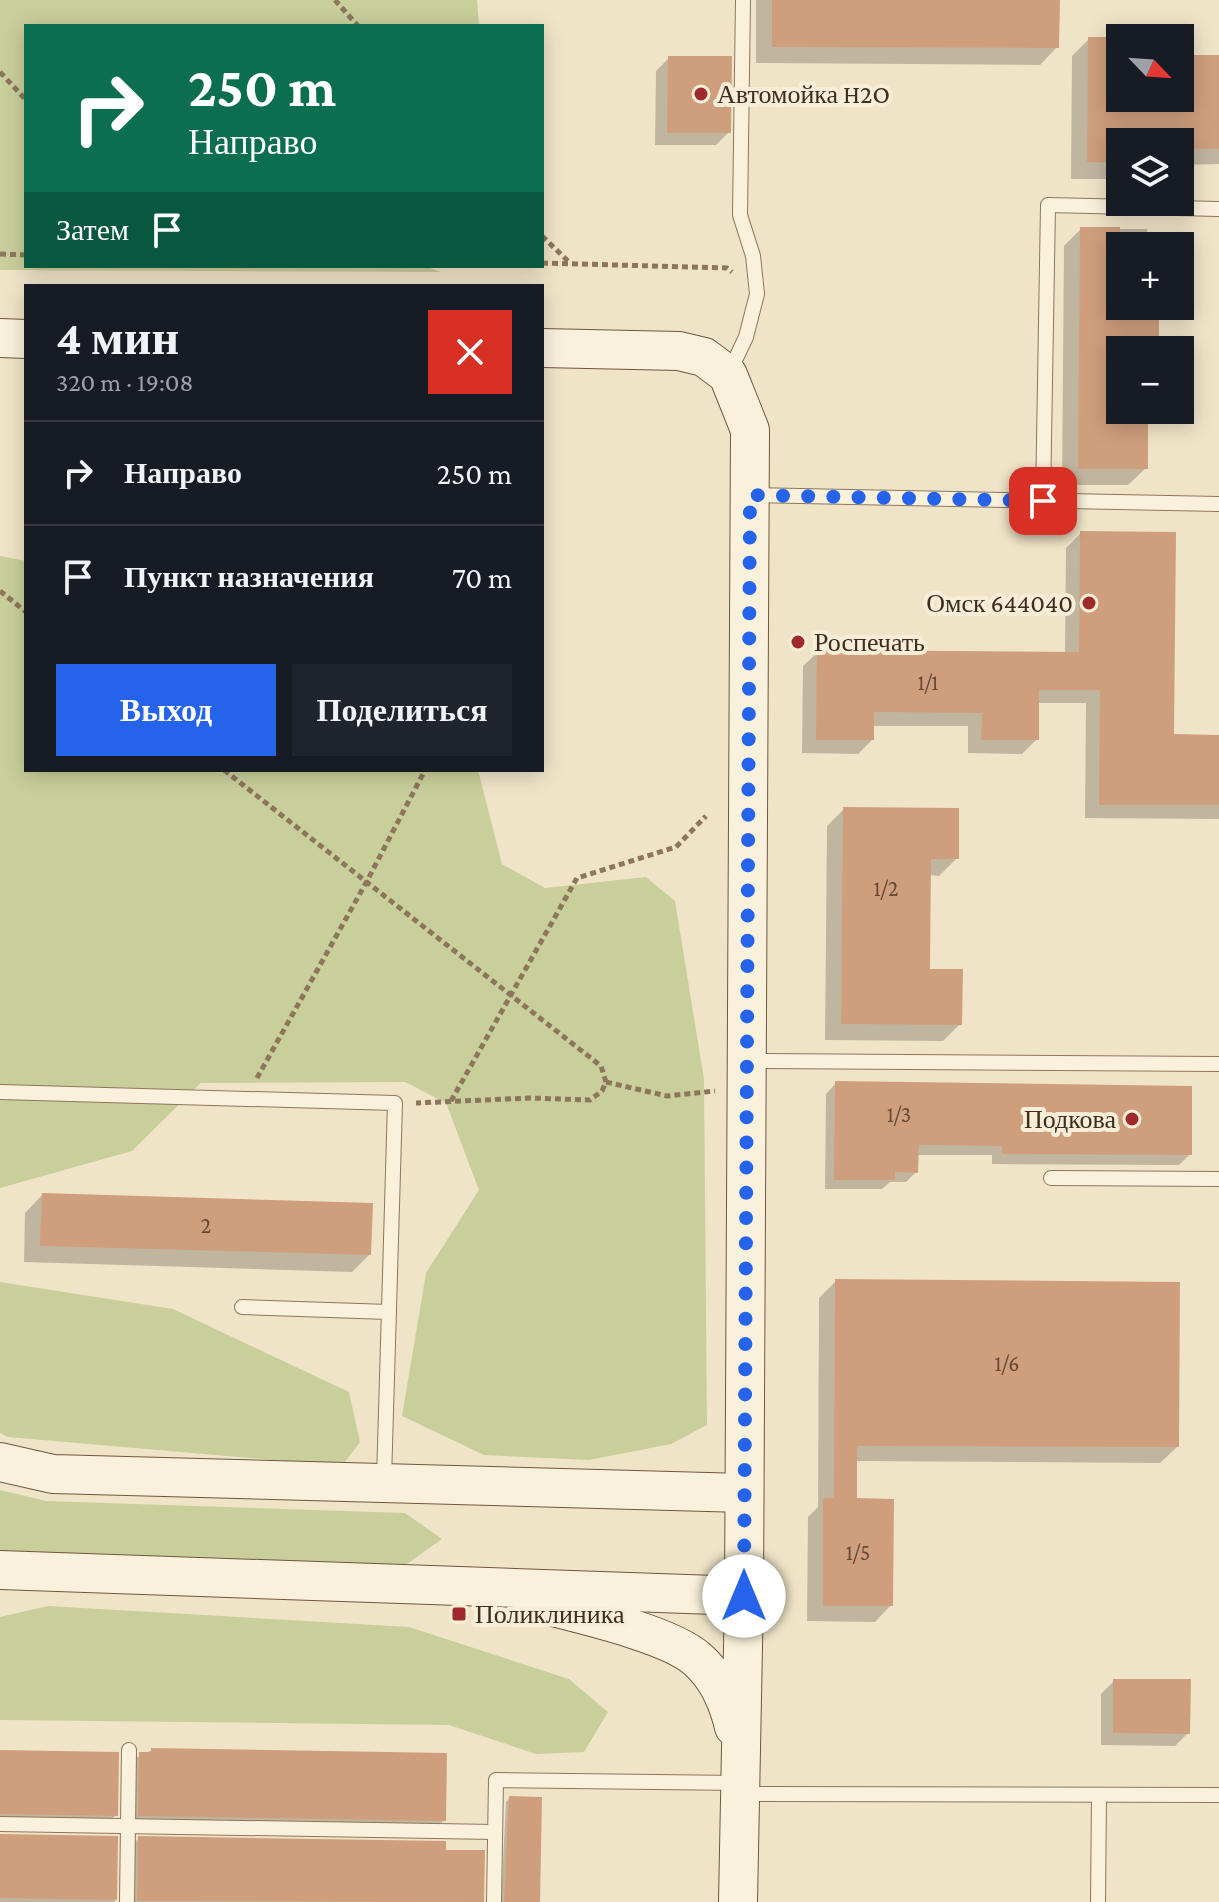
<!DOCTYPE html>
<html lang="ru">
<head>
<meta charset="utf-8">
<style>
  body { margin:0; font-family:"Crimson Pro",serif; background:#20242c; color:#f1f3f6; height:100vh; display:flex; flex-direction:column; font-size:30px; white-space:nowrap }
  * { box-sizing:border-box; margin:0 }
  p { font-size:26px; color:#9ea1a6 }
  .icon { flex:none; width:44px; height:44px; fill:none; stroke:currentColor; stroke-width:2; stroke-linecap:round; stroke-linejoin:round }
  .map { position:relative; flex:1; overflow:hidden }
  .drawer { position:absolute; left:24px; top:284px; width:520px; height:488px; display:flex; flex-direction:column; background:#171b24; border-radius:0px; box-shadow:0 4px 20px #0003 }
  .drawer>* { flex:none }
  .guide { position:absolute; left:24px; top:24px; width:520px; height:244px; border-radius:0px; box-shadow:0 4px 20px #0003; background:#0b6e4f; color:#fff; overflow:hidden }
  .needle { width:52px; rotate:115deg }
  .buttons { position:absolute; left:1106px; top:24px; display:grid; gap:16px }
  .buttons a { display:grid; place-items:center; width:88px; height:88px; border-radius:0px; background:#171b24; box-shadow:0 4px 20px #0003; font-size:40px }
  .pin { position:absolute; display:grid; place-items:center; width:68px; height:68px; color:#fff; margin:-34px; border-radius:16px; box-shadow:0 4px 12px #0006 }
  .me { position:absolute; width:88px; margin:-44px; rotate:0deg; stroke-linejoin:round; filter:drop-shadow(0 0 6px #0008) }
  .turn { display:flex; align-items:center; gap:28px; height:168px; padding:0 32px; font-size:36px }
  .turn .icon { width:104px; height:104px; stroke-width:2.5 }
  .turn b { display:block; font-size:56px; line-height:68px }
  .then { display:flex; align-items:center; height:76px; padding:0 32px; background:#0003; gap:16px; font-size:30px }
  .round { display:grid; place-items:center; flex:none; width:84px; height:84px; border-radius:0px; background:#20242c }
  .head { display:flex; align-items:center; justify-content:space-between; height:136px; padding:0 32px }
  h1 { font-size:48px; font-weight:700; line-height:60px }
  .action { display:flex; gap:16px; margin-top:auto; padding:16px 32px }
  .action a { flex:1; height:92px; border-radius:0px; background:#2563eb; color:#fff; font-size:32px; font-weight:700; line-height:92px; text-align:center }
  .action a+a { background:#20242c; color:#f1f3f6 }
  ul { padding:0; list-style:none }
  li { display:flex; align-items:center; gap:24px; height:104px; padding:0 32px; border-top:2px solid #363941 }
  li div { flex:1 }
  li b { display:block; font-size:30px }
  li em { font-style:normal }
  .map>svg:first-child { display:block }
  .green { fill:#c9cf9b }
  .shadow { fill:#0003 }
  .building { fill:#cf9f7d }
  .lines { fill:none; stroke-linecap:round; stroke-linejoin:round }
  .lane-casing { stroke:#8d765c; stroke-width:16 }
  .secondary-casing { stroke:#6f573f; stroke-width:40 }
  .path { stroke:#8d765c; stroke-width:5; stroke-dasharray:6 4; stroke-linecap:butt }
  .lane { stroke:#faf1dc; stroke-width:14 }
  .secondary { stroke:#faf1dc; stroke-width:38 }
  .route { stroke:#2563eb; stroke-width:14; stroke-dasharray:0 25.2 }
  .poi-dot { fill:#9e2a2b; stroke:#f7eed8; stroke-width:3 }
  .labels { text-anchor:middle; stroke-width:8; stroke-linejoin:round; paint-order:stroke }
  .number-label { font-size:22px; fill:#624a37 }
  .poi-label { font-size:26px; fill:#3d2e20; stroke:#f7eed8; text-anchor:start }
</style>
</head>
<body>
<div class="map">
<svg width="1219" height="1902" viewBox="0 0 1219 1902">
  <rect width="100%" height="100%" fill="#f0e4c8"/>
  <g class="green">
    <path d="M0,0H477L479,26H26V266H424L441,272L0,270Z"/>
    <path d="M0,556L26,561V770H478L502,864L545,888L646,877L675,901L704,1079L707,1425L671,1444L589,1460L484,1455L402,1416L426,1273L479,1190L446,1103L405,1082L201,1083L132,1151L0,1188Z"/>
    <path d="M0,1282L173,1309L349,1392L360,1442L342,1466L8,1437L0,1433Z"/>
    <path d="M0,1490L46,1501L405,1513L442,1539L400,1569L0,1553Z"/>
    <path d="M48,1606L409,1627L569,1679L608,1712L584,1752L536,1754L449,1725L0,1720V1617Z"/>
  </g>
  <g class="shadow">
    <path d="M756,0H1058L1057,47L1040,65L756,63Z"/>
    <path d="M1089,39H1120V98H1180V57H1219V164L1180,165V142H1120V179H1071L1072,56Z"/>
    <path d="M669,58L729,132L716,145H655L656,71Z"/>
    <path d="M1081,229H1147V246H1120V306H1157V350H1120V410H1146V468L1128,485H1062L1064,246Z"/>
    <path d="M1081,533L1172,736L1219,737V819L1085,818L1086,703H1037V739L1022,754L968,753V726H872V740L858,754L802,753L803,666L818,652L1065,654L1066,548Z"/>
    <path d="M844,809L957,858L939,876L929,875L928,971L960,1024L943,1041L825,1040L827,826Z"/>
    <path d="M836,1083L1190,1154L1179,1165L992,1164V1155H917L916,1172L906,1182H890L882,1189H825L826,1094Z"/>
    <path d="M42,1195L369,1255L352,1272L24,1262L25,1213Z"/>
    <path d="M836,1281L1177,1447L1160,1463L855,1461V1500L891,1605L875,1622L807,1621L808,1517L818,1507L819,1298Z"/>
    <path d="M1114,1681L1188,1733L1175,1746L1101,1745V1694Z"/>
    <path d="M152,1750L444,1820L440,1824L135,1819L136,1758Z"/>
    <path d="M0,1752L116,1815L112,1819L0,1817Z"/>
    <path d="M510,1798L538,1902H501L506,1802Z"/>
    <path d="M0,1836L116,1838L115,1902H0Z"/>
    <path d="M139,1838L483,1852L482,1902H134L135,1842Z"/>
  </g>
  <g class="building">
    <path d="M772,0H1060L1059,48L772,47Z"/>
    <path d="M1088,37H1120V98H1180V55H1219V149L1180,148V142H1120V163L1087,162Z"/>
    <path d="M668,56H732L731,133H667Z"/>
    <path d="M1080,227H1120V306H1159V350H1120V410H1148V469H1078Z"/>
    <path d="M1080,531L1176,532L1174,734L1219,735V805H1099L1100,690H1039V740H981L982,713L874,712V740H816L817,650L1079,652Z"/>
    <path d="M843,807L959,808V859H931L930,969H963L962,1025L841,1024Z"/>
    <path d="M835,1081L1192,1086V1155L1002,1154V1146L919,1145L918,1173L895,1172V1180H834Z"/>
    <path d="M42,1193L373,1203L371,1255L40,1246Z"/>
    <path d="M835,1279L1180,1282L1179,1447L857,1446V1498L894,1499L893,1606H823V1498H834Z"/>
    <path d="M1113,1679H1191L1190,1734L1113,1733Z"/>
    <path d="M151,1748L447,1753L446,1821L138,1816L139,1752H151Z"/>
    <path d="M0,1750L119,1752L118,1816L0,1814Z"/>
    <path d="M509,1796L542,1797L540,1902H504Z"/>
    <path d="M0,1834L118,1836L117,1900L0,1898Z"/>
    <path d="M138,1836L446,1841V1850H485L484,1902L141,1901L137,1900Z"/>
  </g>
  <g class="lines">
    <defs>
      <g id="lane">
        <path d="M728,375L746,337L757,294L753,256L740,215L743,0"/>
        <path d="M751,495L1219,504"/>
        <path d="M1043,501L1048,205L1219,209"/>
        <path d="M747,1061L1219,1064"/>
        <path d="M0,1092L395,1103L384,1480"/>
        <path d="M1051,1178L1219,1179"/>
        <path d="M242,1307L389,1312"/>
        <path d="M743,1794L1219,1795"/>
        <path d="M0,1824L495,1832"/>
        <path d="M127,1902L129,1750"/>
        <path d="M494,1902L496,1780L739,1783"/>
        <path d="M1098,1902L1099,1795"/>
      </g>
      <g id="secondary">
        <path d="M0,338L26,339"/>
        <path d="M542,348L679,351L704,357L728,375L750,430L744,1596L738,1902"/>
        <path d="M0,1462L53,1474L744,1493"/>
        <path d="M0,1570L744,1596"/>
        <path d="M541,1604C579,1614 669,1634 697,1659C718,1677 728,1701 734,1727"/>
      </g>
    </defs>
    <use href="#lane" class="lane-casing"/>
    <use href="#secondary" class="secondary-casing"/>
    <g class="path">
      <path d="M335,0L358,26"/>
      <path d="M0,72L26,100"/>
      <path d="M542,236L570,263"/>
      <path d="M0,254L26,255"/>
      <path d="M542,263L727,268L732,272"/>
      <path d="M0,591L26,612"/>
      <path d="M224,770L601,1066L606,1082L602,1091L590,1100L530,1098L416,1103"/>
      <path d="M257,1078L367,881L425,770"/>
      <path d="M606,1082L667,1096L715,1091"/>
      <path d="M451,1101L577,878L676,847L706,816"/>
    </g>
    <use href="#lane" class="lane"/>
    <use href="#secondary" class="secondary"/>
  </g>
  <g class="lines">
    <path class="route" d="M744,1596L750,495L1043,501"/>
  </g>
  <g class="poi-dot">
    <circle cx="701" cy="94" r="8"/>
    <circle cx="1089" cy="603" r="8"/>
    <circle cx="798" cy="642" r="8"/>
    <circle cx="1132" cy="1119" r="8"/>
    <rect x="451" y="1606" width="16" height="16" rx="4"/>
  </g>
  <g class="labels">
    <g class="number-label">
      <text x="928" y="690">1/1</text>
      <text x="886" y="896">1/2</text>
      <text x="899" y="1122">1/3</text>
      <text x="206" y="1233">2</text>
      <text x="1007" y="1371">1/6</text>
      <text x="858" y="1560">1/5</text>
    </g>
    <g class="poi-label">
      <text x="717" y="103">Автомойка H2O</text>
      <text x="1073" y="612" text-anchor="end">Омск 644040</text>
      <text x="814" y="651">Роспечать</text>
      <text x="1116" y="1128" text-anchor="end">Подкова</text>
      <text x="475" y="1623">Поликлиника</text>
    </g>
  </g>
</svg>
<div class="buttons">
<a><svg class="needle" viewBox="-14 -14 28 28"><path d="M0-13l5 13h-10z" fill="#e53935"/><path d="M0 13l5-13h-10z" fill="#9ea1a6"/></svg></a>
<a><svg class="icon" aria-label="layers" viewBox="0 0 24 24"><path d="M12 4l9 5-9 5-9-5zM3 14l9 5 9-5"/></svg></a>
<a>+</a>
<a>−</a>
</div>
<div class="pin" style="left:1043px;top:501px;background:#d93025"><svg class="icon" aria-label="arrive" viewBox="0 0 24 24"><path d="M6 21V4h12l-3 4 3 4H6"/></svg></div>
<svg class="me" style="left:744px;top:1596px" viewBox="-20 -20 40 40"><circle r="19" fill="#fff"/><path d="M0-13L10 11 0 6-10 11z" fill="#2563eb"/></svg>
<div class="guide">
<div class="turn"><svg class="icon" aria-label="right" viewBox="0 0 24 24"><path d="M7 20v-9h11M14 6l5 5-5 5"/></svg><div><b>250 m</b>Направо</div></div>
<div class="then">Затем<svg class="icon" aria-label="arrive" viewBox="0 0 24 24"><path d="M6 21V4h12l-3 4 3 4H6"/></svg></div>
</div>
<section class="drawer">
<div class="head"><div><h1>4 мин</h1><p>320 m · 19:08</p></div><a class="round" style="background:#d93025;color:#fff"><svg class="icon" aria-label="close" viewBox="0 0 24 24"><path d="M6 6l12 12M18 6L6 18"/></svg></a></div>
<ul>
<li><svg class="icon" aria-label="right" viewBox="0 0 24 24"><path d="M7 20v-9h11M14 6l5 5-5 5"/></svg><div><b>Направо</b></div><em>250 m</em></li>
<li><svg class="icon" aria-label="arrive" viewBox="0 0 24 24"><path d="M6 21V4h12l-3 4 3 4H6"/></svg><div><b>Пункт назначения</b></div><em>70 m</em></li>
</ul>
<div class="action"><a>Выход</a><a>Поделиться</a></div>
</section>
</div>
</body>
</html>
